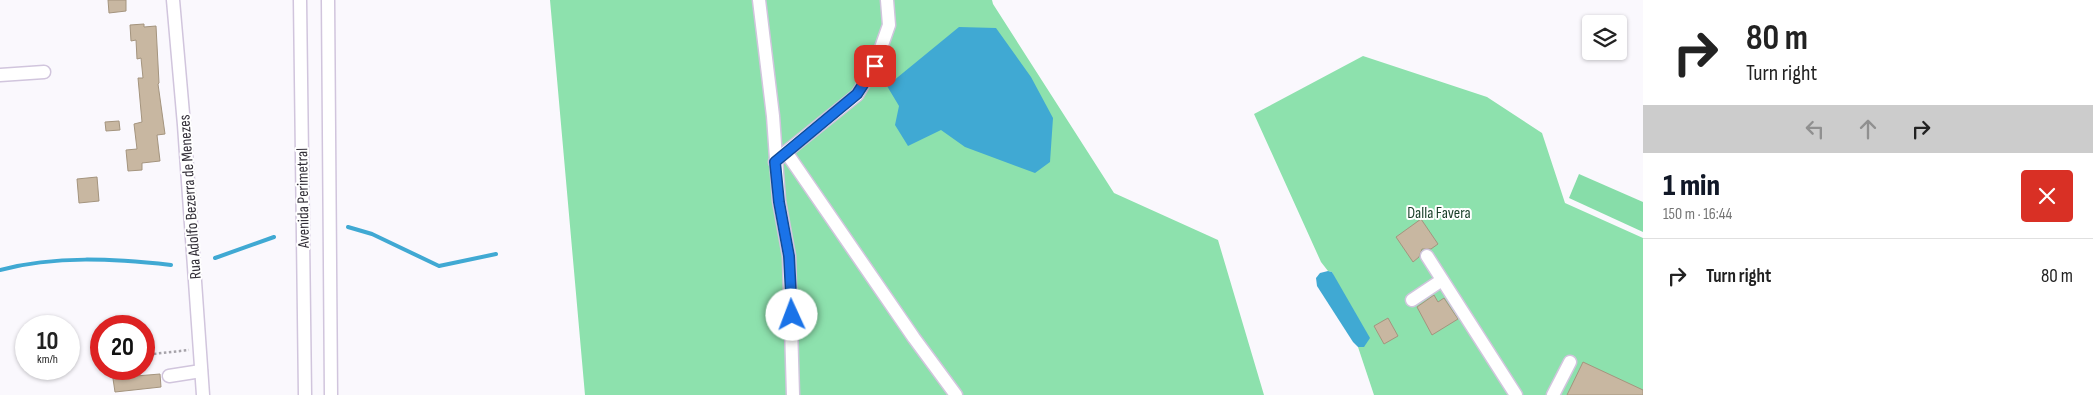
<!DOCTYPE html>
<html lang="en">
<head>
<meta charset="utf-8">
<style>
  body { margin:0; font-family:"Sofia Sans Condensed",sans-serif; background:#f2f2f2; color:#222; height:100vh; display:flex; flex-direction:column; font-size:19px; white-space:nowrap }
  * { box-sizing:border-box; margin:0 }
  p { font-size:16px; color:#767676 }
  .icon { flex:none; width:28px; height:28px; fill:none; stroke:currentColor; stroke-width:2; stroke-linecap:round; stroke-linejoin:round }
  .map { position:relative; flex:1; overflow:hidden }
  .panel { display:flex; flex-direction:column; background:#fff; width:450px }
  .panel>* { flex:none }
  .guide { background:#fff; color:#222; overflow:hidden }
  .tools { position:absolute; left:1582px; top:15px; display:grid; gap:10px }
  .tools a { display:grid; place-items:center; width:45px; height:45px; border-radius:5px; background:#fff; box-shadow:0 1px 4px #0004; font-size:25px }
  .speed { position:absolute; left:15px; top:315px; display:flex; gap:10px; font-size:25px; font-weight:700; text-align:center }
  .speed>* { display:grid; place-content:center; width:65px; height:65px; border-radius:50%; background:#fff; box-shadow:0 1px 4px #0004; line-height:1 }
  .speed small { font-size:12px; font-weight:400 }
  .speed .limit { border:8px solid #d22; background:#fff; color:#111 }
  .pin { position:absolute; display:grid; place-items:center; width:42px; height:42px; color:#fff; margin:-21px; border-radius:10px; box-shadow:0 2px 8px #0006 }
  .me { position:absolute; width:55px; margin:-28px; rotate:358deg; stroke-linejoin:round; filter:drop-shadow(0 0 4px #0008) }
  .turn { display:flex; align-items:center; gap:18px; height:105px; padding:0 20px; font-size:22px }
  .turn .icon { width:65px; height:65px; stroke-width:2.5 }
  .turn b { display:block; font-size:35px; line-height:42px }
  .lanes { display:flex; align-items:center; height:48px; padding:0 20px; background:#0003; justify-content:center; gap:25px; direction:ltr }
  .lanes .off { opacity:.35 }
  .round { display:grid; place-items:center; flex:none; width:52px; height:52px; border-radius:5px; background:#f2f2f2 }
  .overview { display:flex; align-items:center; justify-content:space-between; height:85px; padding:0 20px }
  h1 { font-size:30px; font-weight:800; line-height:38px; color:#111827 }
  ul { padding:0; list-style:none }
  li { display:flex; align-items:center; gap:15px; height:75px; padding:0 20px; border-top:1px solid #e0e0e0 }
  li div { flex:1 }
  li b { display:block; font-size:19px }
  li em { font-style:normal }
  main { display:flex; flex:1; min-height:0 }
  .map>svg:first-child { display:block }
  .green { fill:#8de1ad }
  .forest { fill:#87dda9 }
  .water { fill:#40a9d3 }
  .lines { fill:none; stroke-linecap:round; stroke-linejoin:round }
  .stream { stroke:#40a9d3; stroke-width:4 }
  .building { fill:#c8b7a1; stroke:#a4947e }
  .minor-casing { stroke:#d1c5dd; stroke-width:15 }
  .path { stroke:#a6a3aa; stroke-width:2.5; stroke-dasharray:2.5 2.5; stroke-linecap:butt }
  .minor { stroke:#fff; stroke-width:12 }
  .route-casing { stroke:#114b97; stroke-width:12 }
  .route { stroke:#1a73e8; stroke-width:9 }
  .labels { text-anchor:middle; stroke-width:4; stroke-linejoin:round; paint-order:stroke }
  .street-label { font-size:16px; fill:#332f38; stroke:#fff }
  .park-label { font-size:16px; fill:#1c412b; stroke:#fff }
</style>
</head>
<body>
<main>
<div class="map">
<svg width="1643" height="395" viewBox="0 0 1643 395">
  <rect width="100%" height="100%" fill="#faf8fd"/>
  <g class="green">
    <path d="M550,0H992L993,4L1114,193L1218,240L1264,395H585Z"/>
    <path d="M1363,56L1487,97L1542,133L1565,203L1643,238V395H1374L1358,347L1364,346L1332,272L1328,271L1321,262L1254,114Z"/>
  </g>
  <path class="forest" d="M1579,174L1643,202V232L1569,198Z"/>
  <g class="water">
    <path d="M959,27L996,28L1031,77L1053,118L1050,162L1035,173L965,147L941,130L908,146L895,125L899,106L887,86Z"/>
    <path d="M1328,271L1332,272L1370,338L1364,347H1358L1353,342L1317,286L1316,278L1320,273Z"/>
  </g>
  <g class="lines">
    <g class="stream">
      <path d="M348,227L372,234L439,266L496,254"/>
      <path d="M215,258L274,237"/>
      <path d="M0,270C56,255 114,259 171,265"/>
    </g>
  </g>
  <g class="building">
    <path d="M108,0H126V11L109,13Z"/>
    <path d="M144,24V27L156,26L159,83L158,84L165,134L157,135L160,161L142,163V170L128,171L126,150L137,149L134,124L142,122L138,78H143L141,58L137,59L136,40L131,41L130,25Z"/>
    <path d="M119,121L120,130L106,131L105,122Z"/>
    <path d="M97,177L99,201L79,203L77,179Z"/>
    <path d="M1421,219L1438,244L1431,249H1422L1419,257L1413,262L1396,237Z"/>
    <path d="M1434,295L1438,302L1444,298L1458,319L1432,335L1417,307Z"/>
    <path d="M1388,318L1398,336L1384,344L1374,326Z"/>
    <path d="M1583,362L1643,390V395H1567Z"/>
    <path d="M136,369V376L160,374L161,387L115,392L112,372Z"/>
  </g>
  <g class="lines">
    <defs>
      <g id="minor">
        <path d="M173,0L184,125L203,395"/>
        <path d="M300,0L305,395"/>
        <path d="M328,0L331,395"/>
        <path d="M759,0L773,116L779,201L789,256L793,395"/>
        <path d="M0,75L44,72"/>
        <path d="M786,152L857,95L875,65L889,25L887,0"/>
        <path d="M775,162L786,152L914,338L956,395"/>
        <path d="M1427,256L1516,395"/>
        <path d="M1412,300L1442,280"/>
        <path d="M169,376L201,371"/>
        <path d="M1553,395L1570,362"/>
      </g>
    </defs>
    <use href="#minor" class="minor-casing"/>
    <path class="path" d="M144,355L189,350"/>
    <use href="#minor" class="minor"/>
  </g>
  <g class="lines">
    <defs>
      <path id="route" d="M792,315L789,256L779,202L775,162L857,94L875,66"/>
    </defs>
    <use href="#route" class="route-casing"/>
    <use href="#route" class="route"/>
  </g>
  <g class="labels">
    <g class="street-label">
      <text transform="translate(189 197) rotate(-94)" y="6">Rua Adolfo Bezerra de Menezes</text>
      <text transform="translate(302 198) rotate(-91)" y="6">Avenida Perimetral</text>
    </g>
    <g class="park-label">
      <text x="1439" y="218">Dalla Favera</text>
    </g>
  </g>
</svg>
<div class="tools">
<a><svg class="icon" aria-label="layers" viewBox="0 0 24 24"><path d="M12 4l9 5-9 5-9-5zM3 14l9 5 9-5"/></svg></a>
</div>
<div class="speed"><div>10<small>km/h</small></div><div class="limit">20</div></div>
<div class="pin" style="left:875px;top:66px;background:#d93025"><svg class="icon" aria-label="arrive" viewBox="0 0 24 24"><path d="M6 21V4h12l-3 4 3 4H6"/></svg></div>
<svg class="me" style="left:792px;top:315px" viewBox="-20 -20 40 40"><circle r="19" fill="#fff"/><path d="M0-13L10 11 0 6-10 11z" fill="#1a73e8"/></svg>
</div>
<section class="panel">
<div class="guide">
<div class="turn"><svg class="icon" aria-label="right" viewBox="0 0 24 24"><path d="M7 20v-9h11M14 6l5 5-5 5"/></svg><div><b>80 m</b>Turn right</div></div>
<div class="lanes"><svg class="icon off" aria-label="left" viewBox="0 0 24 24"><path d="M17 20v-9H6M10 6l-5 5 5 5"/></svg><svg class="icon off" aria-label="ahead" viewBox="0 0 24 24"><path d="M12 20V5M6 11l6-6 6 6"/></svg><svg class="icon" aria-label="right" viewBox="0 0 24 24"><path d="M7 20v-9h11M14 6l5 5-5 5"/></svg></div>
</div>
<div class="overview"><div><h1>1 min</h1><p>150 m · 16:44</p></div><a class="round" style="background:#d93025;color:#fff"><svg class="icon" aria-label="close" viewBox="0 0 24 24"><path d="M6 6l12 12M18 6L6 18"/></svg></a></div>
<ul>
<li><svg class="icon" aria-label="right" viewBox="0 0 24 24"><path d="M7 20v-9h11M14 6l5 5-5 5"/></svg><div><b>Turn right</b></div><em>80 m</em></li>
</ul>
</section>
</main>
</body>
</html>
